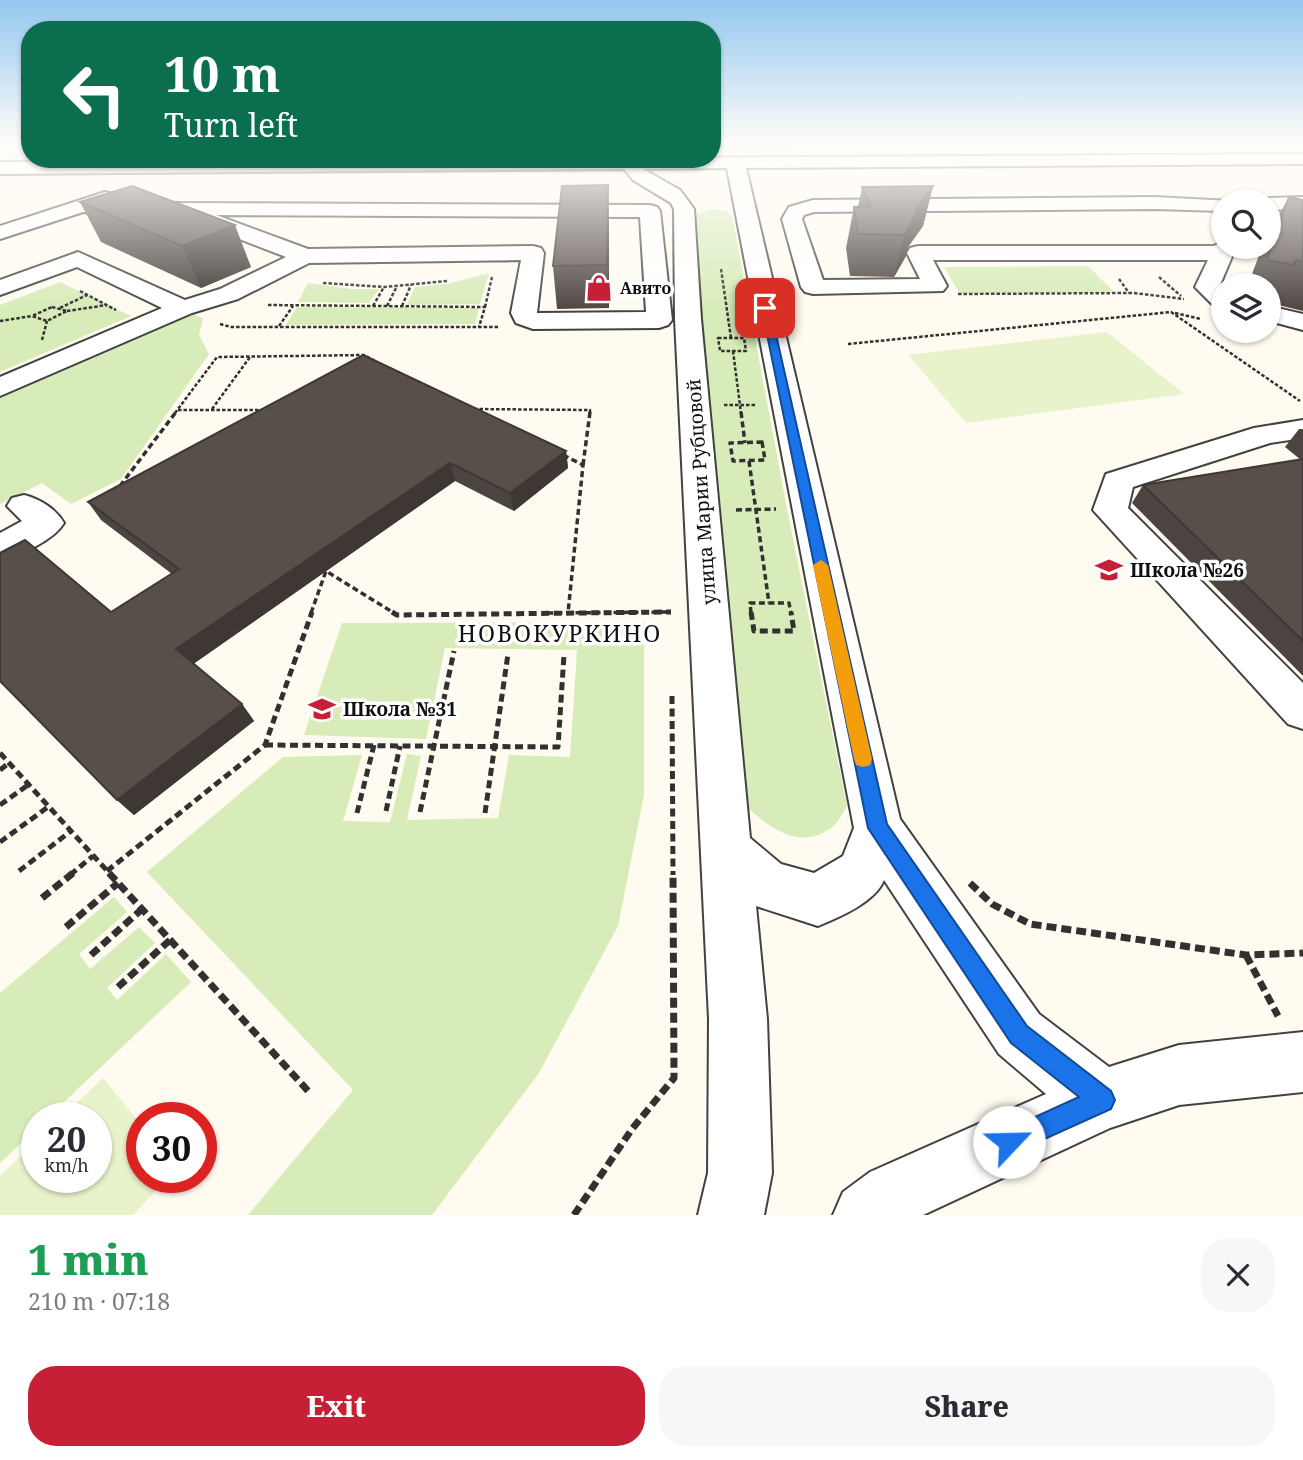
<!DOCTYPE html>
<html lang="en">
<head>
<meta charset="utf-8">
<style>
  body { margin:0; font-family:"Noto Serif",serif; background:#f7f7f7; color:#2b2b33; height:100vh; display:flex; flex-direction:column; font-size:26px; white-space:nowrap }
  * { box-sizing:border-box; margin:0 }
  p { font-size:23px; color:#7c7c81 }
  .icon { flex:none; width:38px; height:38px; fill:none; stroke:currentColor; stroke-width:2; stroke-linecap:round; stroke-linejoin:round }
  .map { position:relative; height:1215px; overflow:hidden }
  .details { display:flex; flex-direction:column; background:#fff; flex:1 }
  .details>* { flex:none }
  .top-card { position:absolute; left:21px; top:21px; width:700px; height:147px; border-radius:28px; box-shadow:0 2px 5px #0004; background:#0b6e4f; color:#fff; overflow:hidden }
  .buttons { position:absolute; left:1211px; top:189px; display:grid; gap:14px }
  .buttons a { display:grid; place-items:center; width:70px; height:70px; border-radius:50%; background:#fff; box-shadow:0 2px 5px #0004; font-size:35px }
  .speed { position:absolute; left:21px; top:1102px; display:flex; gap:14px; font-size:35px; font-weight:700; text-align:center }
  .speed>* { display:grid; place-content:center; width:91px; height:91px; border-radius:50%; background:#fff; box-shadow:0 2px 5px #0004; line-height:1 }
  .speed small { font-size:18px; font-weight:400 }
  .speed .limit { border:10px solid #d22; background:#fff; color:#111 }
  .pin { position:absolute; display:grid; place-items:center; width:60px; height:60px; color:#fff; margin:-30px; border-radius:14px; box-shadow:0 4px 10px #0006 }
  .me { position:absolute; width:77px; margin:-38px; rotate:66deg; stroke-linejoin:round; filter:drop-shadow(0 0 5px #0008) }
  .turn { display:flex; align-items:center; gap:24px; height:147px; padding:0 28px; font-size:32px }
  .turn .icon { width:91px; height:91px; stroke-width:2.5 }
  .turn b { display:block; font-size:49px; line-height:60px }
  .round { display:grid; place-items:center; flex:none; width:74px; height:74px; border-radius:28px; background:#f7f7f7 }
  .headline { display:flex; align-items:center; justify-content:space-between; height:119px; padding:0 28px }
  h1 { font-size:42px; font-weight:800; line-height:52px; color:#1e9e55 }
  .action { display:flex; gap:14px; margin-top:auto; padding:14px 28px }
  .action a { flex:1; height:80px; border-radius:28px; background:#c62036; color:#fff; font-size:28px; font-weight:800; line-height:80px; text-align:center }
  .action a+a { background:#f7f7f7; color:#2b2b33 }
  .map>svg:first-child { display:block }
  .green { fill:#d7ecb8 }
  .pitch { fill:#e8f2cb }
  .lines { fill:none; stroke-linecap:round; stroke-linejoin:round }
  .minor-casing { stroke:#424242; stroke-width:4 }
  .path-far3 { stroke:#313131; stroke-width:2.5; stroke-dasharray:3.5 2; stroke-linecap:butt }
  .path-far2 { stroke:#313131; stroke-width:3.5; stroke-dasharray:6 3.5; stroke-linecap:butt }
  .path-far1 { stroke:#313131; stroke-width:5; stroke-dasharray:8 4.5; stroke-linecap:butt }
  .path { stroke:#313131; stroke-width:7; stroke-dasharray:10 5; stroke-linecap:butt }
  .minor { fill:#fff; fill-rule:evenodd }
  .wall { fill:#4c4440 }
  .shaded-wall { fill:#3e3734 }
  .building { fill:#584f4b; stroke:#3e3734; stroke-width:2 }
  .route { fill:#1a73e8; stroke:#114b97; stroke-width:2 }
  .slow { fill:#f59e0b }
  .labels { text-anchor:middle; stroke-width:7; stroke-linejoin:round; paint-order:stroke }
  .far-poi-label { font-size:16px; font-weight:bold; fill:#0f0f0f; stroke:#fff; text-anchor:start }
  .street-label { font-size:19px; fill:#0f0f0f; stroke:#fff }
  .poi-label { font-size:19px; font-weight:bold; fill:#0f0f0f; stroke:#fff; text-anchor:start }
  .quarter-label { font-size:23px; letter-spacing:2px; fill:#0f0f0f; stroke:#fff }
</style>
</head>
<body>
<div class="map">
<svg width="1303" height="1215" viewBox="0 0 1303 1215">
  <rect width="100%" height="100%" fill="#fffbf1"/>
  <g class="green">
    <path d="M712,142H800V143L792,148L793,152H712Z"/>
    <path d="M712,209L726,211L732,215L787,509L847,806C843,813 838,823 831,828C801,850 773,830 749,809L717,510L694,215Z"/>
    <path d="M1088,266L1115,293L960,294L944,267Z"/>
    <path d="M489,273L480,304L407,305L415,287L447,284Z"/>
    <path d="M60,282L131,316L0,372V305Z"/>
    <path d="M308,283L351,289H379L369,303L298,302Z"/>
    <path d="M297,307L479,308L475,324L286,325Z"/>
    <path d="M192,314L203,318L199,335L209,354L121,479L71,504L42,483L0,504V395L183,315Z"/>
    <path d="M644,622V795L618,926L539,1073L432,1215H248L353,1090L147,872L283,757L362,755L343,821L390,822L407,754L421,756L407,820L498,818L509,755L570,757L577,650L445,648L426,739L304,735L342,623Z"/>
    <path d="M114,897L127,912L79,954L90,969L139,927L155,943L107,988L117,1000L166,954L191,982L47,1118H37V1128L0,1163V993Z"/>
  </g>
  <g class="pitch">
    <path d="M1107,332L1184,394L966,423L908,355Z"/>
    <path d="M103,1078L142,1126V1178H168L133,1215H0V1176L37,1141V1178H96V1118H61Z"/>
  </g>
  <g class="lines">
    <defs>
      <g id="minor">
        <path d="M1303,154V164L746,168L900,819L1039,1014L1109,1067L1179,1045L1303,1032V1092L1179,1105L1110,1128L923,1215H833L843,1192L870,1172L1046,1094L999,1054L884,880C875,902 840,917 818,926L756,906L767,1019L772,1173L764,1215H698L708,1173L709,1019L675,319L674,209L671,203L633,180L624,169L0,174V162ZM727,168L854,828L843,856L814,873L781,864L750,838L701,319L694,209L680,190L643,169Z"/>
        <path d="M105,192L112,194L115,198L113,201L180,203L650,205L657,207L660,211L672,320L668,325L659,328L533,329L516,323L511,313L521,260L309,263L238,299L192,313L0,396V377L162,308L77,267L0,295V280L78,252L185,300L220,289L286,257L177,215L83,212L0,239V226ZM216,215L640,217L646,312L537,313L544,253L541,248L533,246L308,249Z"/>
        <path d="M1155,197L1231,201H1223V211L1155,209L814,212L804,215L802,219L823,280L920,279L907,253L910,248L918,246H1214L1223,241V247H1236L1220,285L1223,289V308L1214,306L1195,287L1208,260H933L947,286L943,291L813,294L805,292L801,287L782,219L789,207L813,200Z"/>
        <path d="M1303,197V209L1269,210V201H1261L1269,198Z"/>
        <path d="M1269,306L1303,314V330L1269,321Z"/>
        <path d="M1303,420V438L1270,443L1133,487L1128,508L1303,683V729L1288,724L1093,510L1106,474L1254,428Z"/>
        <path d="M24,495C40,499 56,509 64,523C53,541 20,555 0,560V533L22,521L7,506L12,498Z"/>
      </g>
    </defs>
    <use href="#minor" class="minor-casing"/>
    <g class="path-far3">
      <path d="M721,269L731,338"/>
      <path d="M1159,277L1181,296"/>
      <path d="M1119,279L1129,293"/>
      <path d="M323,283L384,287L447,281"/>
      <path d="M80,291L116,310"/>
      <path d="M958,294L1134,293L1184,299"/>
      <path d="M268,305L485,307L479,327"/>
      <path d="M373,306L384,287"/>
      <path d="M387,306L397,286"/>
      <path d="M402,306L411,285"/>
      <path d="M52,307L67,311L47,321L32,316Z"/>
      <path d="M485,307L492,277"/>
      <path d="M60,308L87,295"/>
      <path d="M67,311L107,305"/>
      <path d="M1175,313L1201,319"/>
      <path d="M0,321L32,316"/>
      <path d="M220,324L231,327H498"/>
      <path d="M279,326L293,306"/>
      <path d="M718,338H744L746,351H720Z"/>
      <path d="M42,340L47,321"/>
      <path d="M848,344L1171,312L1300,401"/>
      <path d="M733,351L741,413"/>
      <path d="M724,405H757"/>
      <path d="M212,409L250,357"/>
      <path d="M474,409L590,410V413"/>
      <path d="M178,410H264"/>
      <path d="M175,413L217,357L364,355L377,362"/>
    </g>
    <g class="path-far2">
      <path d="M741,412L745,443"/>
      <path d="M762,442L765,460L733,461L730,443Z"/>
      <path d="M563,455L583,465L568,613"/>
      <path d="M749,461L769,603"/>
      <path d="M583,465L590,412"/>
      <path d="M120,486L176,412"/>
      <path d="M736,510L776,509"/>
      <path d="M311,613L326,571L394,613"/>
      <path d="M547,613L671,612"/>
      <path d="M751,613L750,603H789L791,613"/>
    </g>
    <g class="path-far1">
      <path d="M392,612L397,615L671,612"/>
      <path d="M751,612L754,631H794L791,612"/>
      <path d="M672,696L673,875"/>
      <path d="M265,745L558,747L564,655"/>
      <path d="M0,753L111,875"/>
      <path d="M0,770L9,763"/>
      <path d="M0,805L28,785"/>
      <path d="M386,811L400,746"/>
      <path d="M420,812L454,651"/>
      <path d="M357,813L374,745"/>
      <path d="M485,813L508,654"/>
      <path d="M0,842L48,807"/>
      <path d="M19,871L71,831"/>
      <path d="M107,871L265,745L312,612"/>
      <path d="M70,875L93,856"/>
    </g>
    <g class="path">
      <path d="M109,873L310,1093"/>
      <path d="M970,883L992,904L1030,924L1246,955L1303,953"/>
      <path d="M42,898L73,873"/>
      <path d="M66,927L118,883"/>
      <path d="M91,955L142,909"/>
      <path d="M1246,955L1278,1016"/>
      <path d="M118,987L170,940"/>
      <path d="M574,1215L632,1129L674,1078L673,873"/>
    </g>
    <use href="#minor" class="minor"/>
  </g>
  <g class="wall">
    <path d="M933,186L923,226L908,247L906,256L894,277L850,276L846,248L854,207H858L862,187Z"/>
    <path d="M1289,197L1303,200V311L1270,303L1269,305V285H1248L1262,247H1269V232Z"/>
    <path d="M80,202L251,267L201,288L101,242Z"/>
    <path d="M609,225V308L557,309L553,266Z"/>
    <path d="M1299,429H1303V676L1132,503L1143,485L1301,460L1285,447Z"/>
    <path d="M566,451L568,468L514,511L455,481L193,664L242,704L254,721L134,815L117,800L111,612L172,574L101,520L88,502Z"/>
  </g>
  <g class="shaded-wall">
    <path d="M608,185L609,225V308L607,265Z"/>
    <path d="M933,186L923,226L908,247L906,256L894,277L904,235L915,211Z"/>
    <path d="M235,225L251,267L201,288L182,246Z"/>
    <path d="M566,451L568,468L514,511L510,493Z"/>
    <path d="M450,463L455,481L189,667L176,649Z"/>
    <path d="M242,704L254,721L134,815L117,800Z"/>
  </g>
  <g class="building">
    <path d="M608,185L607,265L553,266L562,186Z"/>
    <path d="M132,186L235,225L182,246L80,202Z"/>
    <path d="M933,186L915,211L916,215L904,235L858,234L854,207L871,206L862,187Z"/>
    <path d="M1289,197L1303,200V262L1296,260L1293,265L1267,260Z"/>
    <path d="M363,355L566,451L510,493L450,463L176,649L242,704L117,800L0,681V553L25,540L111,612L179,569L88,502Z"/>
    <path d="M1303,459V641L1143,485Z"/>
  </g>
  <linearGradient id="sky" x2="0" y2="1"><stop stop-color="#93c7ef"/><stop offset="0.46" stop-color="#fffdf9"/><stop offset="1" stop-color="#fffdf9" stop-opacity="0"/></linearGradient>
  <rect width="1303" height="312" fill="url(#sky)"/>
  <path class="route" d="M761,305L770,308L887,824L1027,1026L1111,1091L1115,1100L1111,1109L1009,1155L1000,1151L996,1142L1000,1133L1079,1097L1011,1043L868,828Z"/>
  <path class="slow" d="M821,560L828,565L872,759L870,765L863,767L856,765L854,759L813,565Z"/>
  <defs>
    <symbol id="shop-bare" viewBox="-9 -9 18 18"><path d="M-5-2.5h2.3a2.7 3.5 0 0 1 5.4 0H5L5.5 6h-11ZM-1.5-2.5h3a1.5 2.3 0 0 0-3 0Z" fill="#c62036" stroke="#fff" stroke-width="2.5" paint-order="stroke"/></symbol>
    <symbol id="school-bare" viewBox="-9 -9 18 18"><path d="M0-5L7-2L0 1L-7-2ZM-4 1L0 2.5L4 1V4Q0 6-4 4Z" fill="#c62036" stroke="#fff" stroke-width="2.5" paint-order="stroke"/></symbol>
  </defs>
  <g fill-rule="evenodd">
    <use href="#shop-bare" x="580" y="269" width="38" height="38"/>
    <use href="#school-bare" x="1090" y="551" width="38" height="38"/>
    <use href="#school-bare" x="303" y="690" width="38" height="38"/>
  </g>
  <g class="labels">
    <g class="far-poi-label">
      <text x="620" y="294">Авито</text>
    </g>
    <g class="street-label">
      <text transform="translate(701 492) rotate(-94)" y="7">улица Марии Рубцовой</text>
    </g>
    <g class="poi-label">
      <text x="1130" y="577">Школа №26</text>
      <text x="343" y="716">Школа №31</text>
    </g>
    <g class="quarter-label">
      <text x="560" y="642">НОВОКУРКИНО</text>
    </g>
  </g>
</svg>
<div class="buttons">
<a><svg class="icon" aria-label="search" viewBox="0 0 24 24"><circle cx="10" cy="10" r="6"/><path d="M15 15l6 6"/></svg></a>
<a><svg class="icon" aria-label="layers" viewBox="0 0 24 24"><path d="M12 4l9 5-9 5-9-5zM3 14l9 5 9-5"/></svg></a>
</div>
<div class="speed"><div>20<small>km/h</small></div><div class="limit">30</div></div>
<div class="pin" style="left:765px;top:308px;background:#d93025"><svg class="icon" aria-label="arrive" viewBox="0 0 24 24"><path d="M6 21V4h12l-3 4 3 4H6"/></svg></div>
<svg class="me" style="left:1009px;top:1142px" viewBox="-20 -20 40 40"><circle r="19" fill="#fff"/><path d="M0-13L10 11 0 6-10 11z" fill="#1a73e8"/></svg>
<div class="top-card">
<div class="turn"><svg class="icon" aria-label="left" viewBox="0 0 24 24"><path d="M17 20v-9H6M10 6l-5 5 5 5"/></svg><div><b>10 m</b>Turn left</div></div>
</div>
</div>
<section class="details">
<div class="headline"><div><h1>1 min</h1><p>210 m · 07:18</p></div><a class="round"><svg class="icon" aria-label="close" viewBox="0 0 24 24"><path d="M6 6l12 12M18 6L6 18"/></svg></a></div>
<div class="action"><a>Exit</a><a>Share</a></div>
</section>
</body>
</html>
